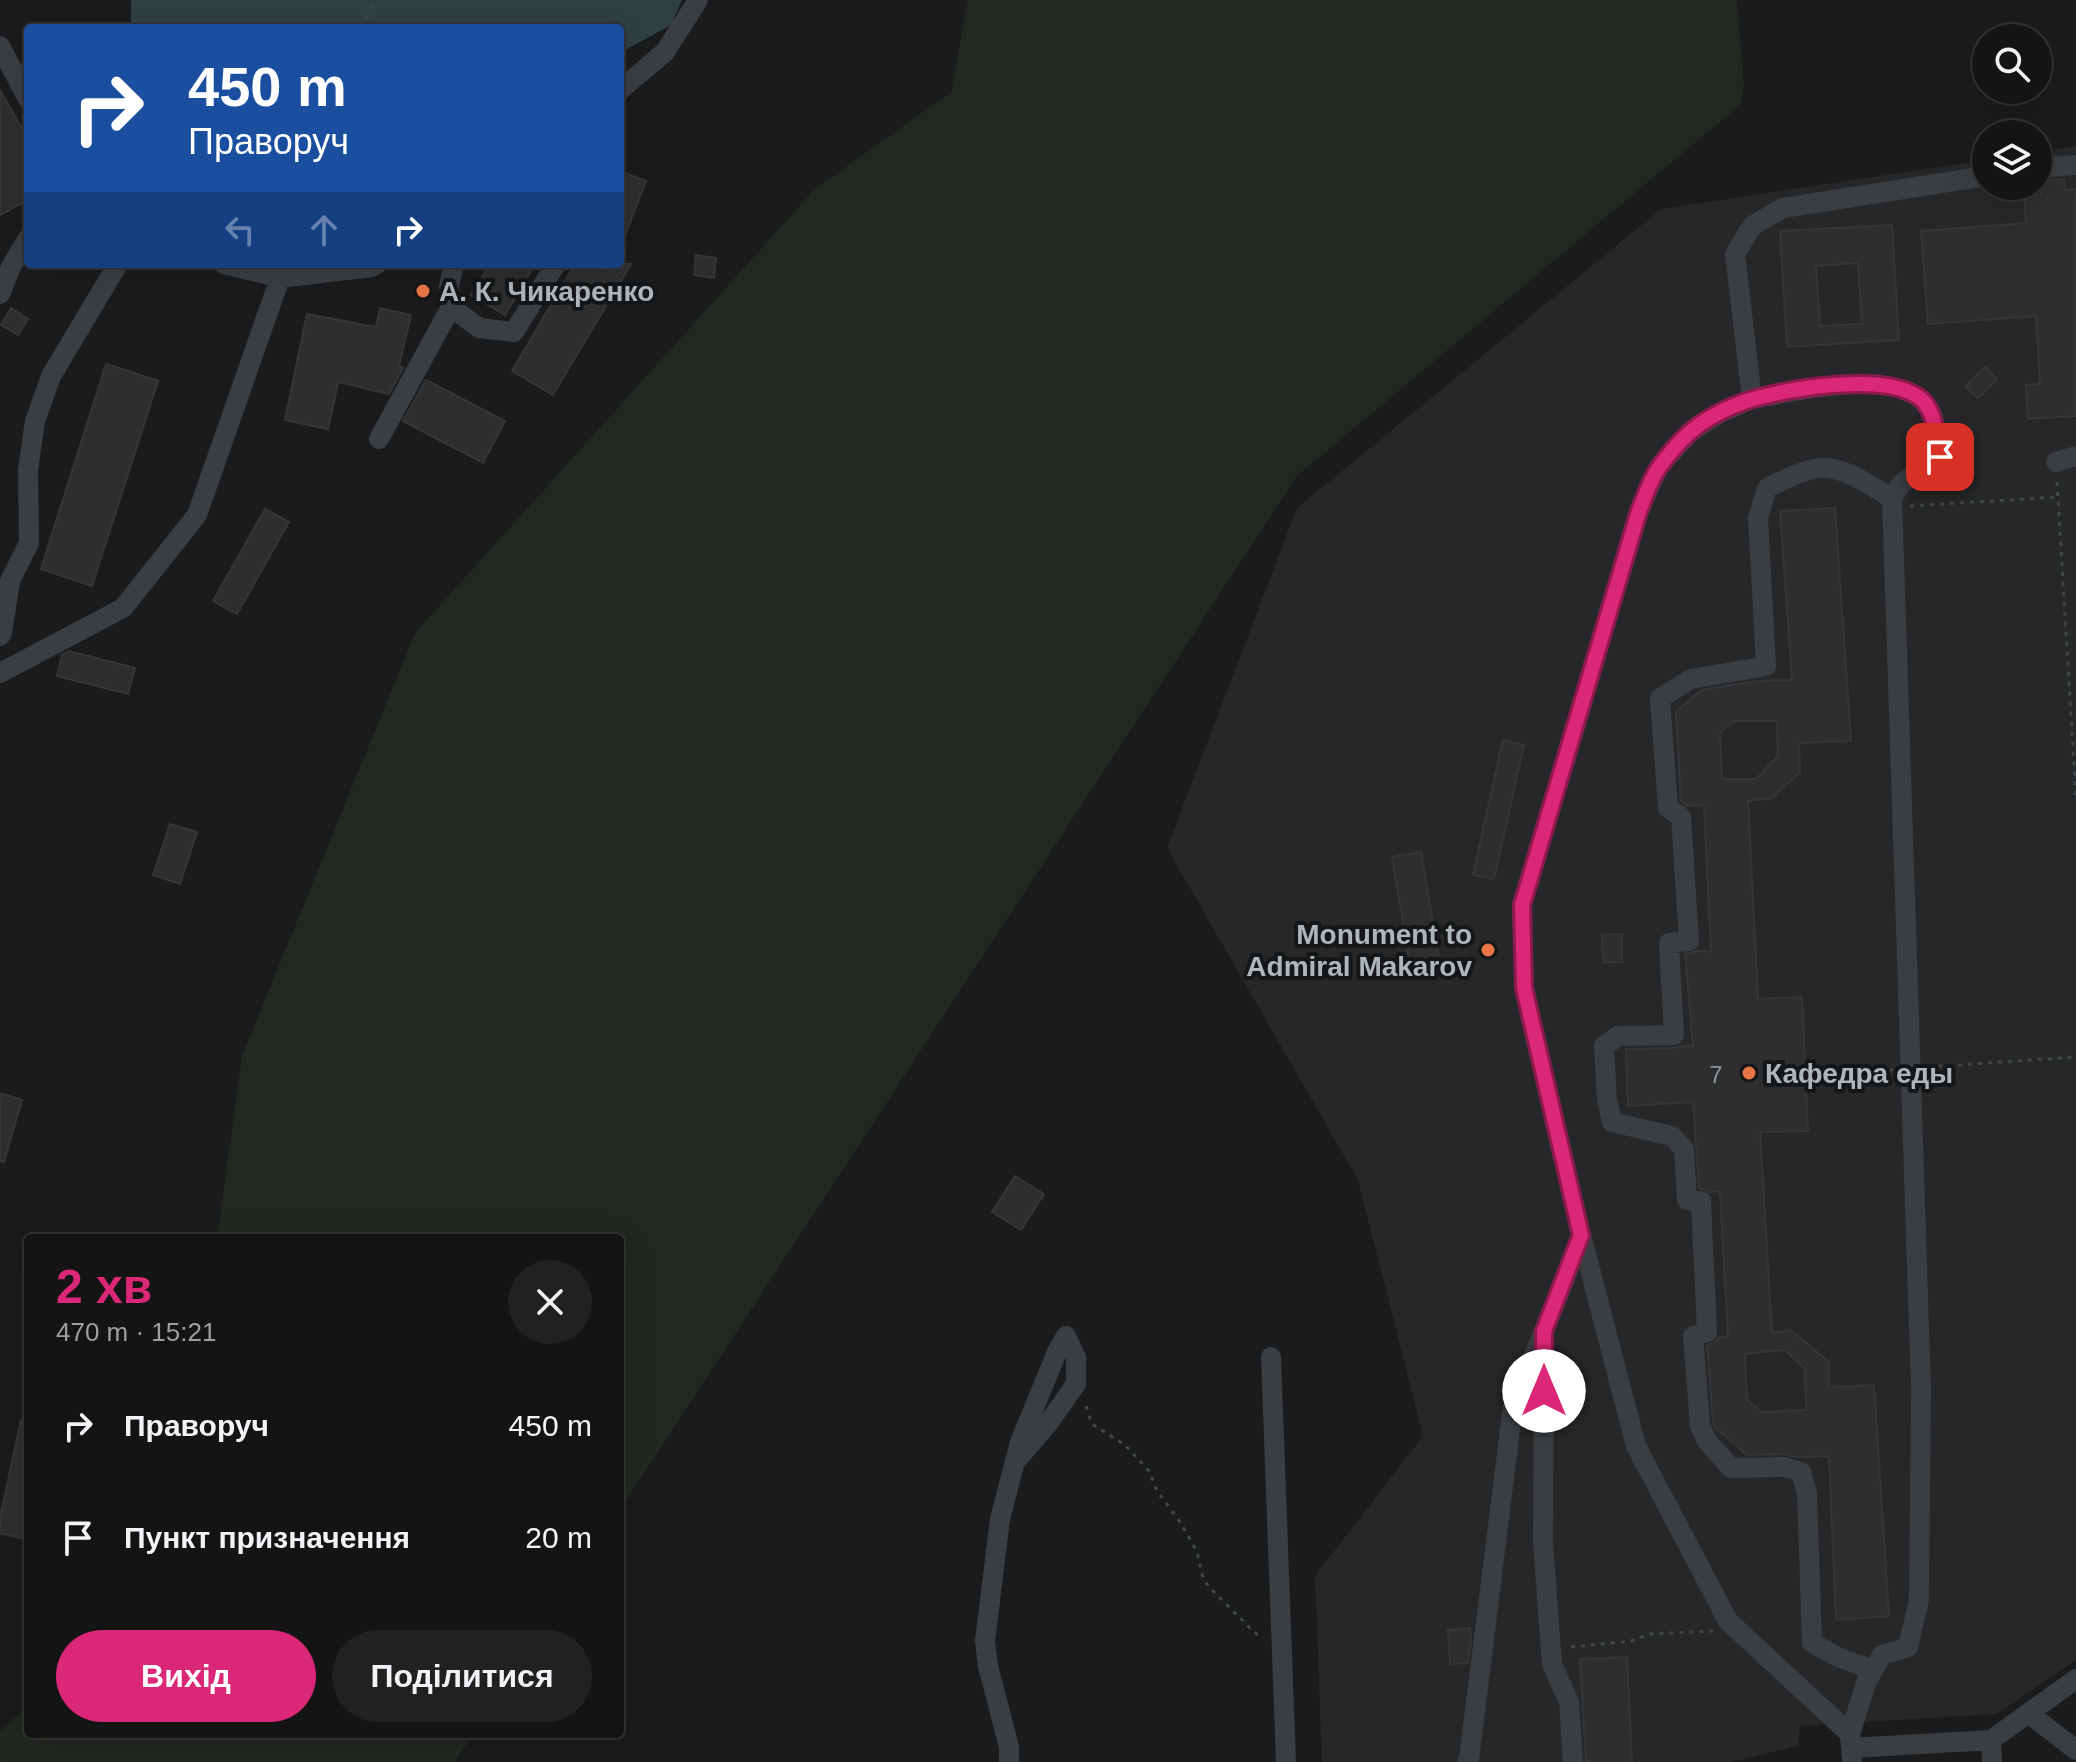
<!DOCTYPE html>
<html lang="uk">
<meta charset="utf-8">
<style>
body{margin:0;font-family:Arial,sans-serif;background:#212122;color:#f1f3f6;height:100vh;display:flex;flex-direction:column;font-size:30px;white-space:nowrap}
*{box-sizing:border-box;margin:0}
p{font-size:26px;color:#9d9ea0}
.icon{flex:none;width:44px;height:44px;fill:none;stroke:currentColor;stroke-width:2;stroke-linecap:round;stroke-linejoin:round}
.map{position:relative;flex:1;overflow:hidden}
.sheet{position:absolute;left:24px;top:1234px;width:600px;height:504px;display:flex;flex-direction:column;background:#141415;border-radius:8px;box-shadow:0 8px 32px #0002,0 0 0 2px #333334}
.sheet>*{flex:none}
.hud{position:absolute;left:24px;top:24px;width:600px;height:244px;border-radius:8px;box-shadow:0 8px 32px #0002,0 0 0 2px #333334;background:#1a4fa0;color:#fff;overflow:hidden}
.buttons{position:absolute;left:1972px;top:24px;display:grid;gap:16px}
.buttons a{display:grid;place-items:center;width:80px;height:80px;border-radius:50%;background:#141415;box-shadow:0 8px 32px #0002,0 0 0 2px #333334;font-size:40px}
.pin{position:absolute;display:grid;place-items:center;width:68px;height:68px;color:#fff;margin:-34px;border-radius:16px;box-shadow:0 4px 12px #0006}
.me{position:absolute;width:88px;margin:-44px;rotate:0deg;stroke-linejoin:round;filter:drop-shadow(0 0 6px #0008)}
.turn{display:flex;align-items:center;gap:28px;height:168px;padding:0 32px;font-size:36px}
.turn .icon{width:104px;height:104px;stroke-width:2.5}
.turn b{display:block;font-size:56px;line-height:68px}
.lanes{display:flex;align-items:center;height:76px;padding:0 32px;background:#0003;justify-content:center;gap:40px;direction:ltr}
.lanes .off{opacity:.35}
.round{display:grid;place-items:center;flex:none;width:84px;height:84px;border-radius:42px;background:#212122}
.summary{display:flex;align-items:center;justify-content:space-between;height:136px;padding:0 32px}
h1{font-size:48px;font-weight:600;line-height:60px;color:#db2777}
.action{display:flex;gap:16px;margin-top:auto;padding:16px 32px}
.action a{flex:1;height:92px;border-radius:48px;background:#db2777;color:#fff;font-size:32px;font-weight:600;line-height:92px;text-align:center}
.action a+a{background:#212122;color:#f1f3f6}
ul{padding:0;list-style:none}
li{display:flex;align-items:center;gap:24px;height:112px;padding:0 32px}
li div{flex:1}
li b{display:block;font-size:30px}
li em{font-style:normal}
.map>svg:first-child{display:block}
</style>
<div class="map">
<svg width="2076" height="1762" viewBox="0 0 2076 1762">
<rect width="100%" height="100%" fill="#1a1b1c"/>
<path fill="#262729" d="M2076,146V1660L1997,1714L1800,1726L1798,1746L1732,1762H1322L1315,1576L1423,1436L1358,1180L1167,848L1297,508L1661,209L1986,160V186H2038V152Z"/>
<path fill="#222720" d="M968,0H1737L1744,86L1740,105L1297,476L620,1510V1238H217L242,1056L415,633L815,189L951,92Z
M28,1705V1734H473L455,1762H0V1732Z"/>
<path fill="#303f40" d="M131,0H682L671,25L620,53V28H131Z"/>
<path fill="#2d2e30" stroke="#343638" stroke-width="2" fill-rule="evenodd" d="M0,90L28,139V200L0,215Z
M620,171L646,181L621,246H620Z
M2064,179L2065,190L2076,189V416L2028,419L2026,385L2040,384L2036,316L1928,324L1921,231L2026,223L2024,196L2041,195L2040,181Z
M1892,225L1899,340L1787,347L1780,231ZM1858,263L1862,324L1820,326L1816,266Z
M696,255L716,258L714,278L694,275Z
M490,264H535L505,315L471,295Z
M575,264H631L553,395L512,371Z
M11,308L28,319L18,335L1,325Z
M380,308L411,315L399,366L403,368L389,394L338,382L328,429L285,420L307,314L376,327Z
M106,364L158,381L92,586L41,569Z
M1985,367L1997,379L1978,398L1965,387Z
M426,380L505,421L483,463L403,421Z
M1835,508L1851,741L1799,743L1800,772L1772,798L1748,801L1758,999L1802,997L1808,1131L1760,1132L1772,1333L1791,1330L1829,1362V1387L1874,1385L1889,1616L1836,1620L1829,1456L1795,1457L1784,1454L1747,1455L1715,1427L1713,1423L1707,1346L1715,1342L1719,1338L1728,1336L1720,1191L1710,1192L1699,1188L1693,1102L1628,1106L1626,1049L1674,1048L1693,1045L1685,954L1697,951L1711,952L1704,805L1687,806L1681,801L1676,712L1701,690L1757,681L1792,680L1780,511ZM1733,721H1777L1778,756L1756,779H1722L1720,733ZM1785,1350L1805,1369L1806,1410L1762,1412L1747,1400L1745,1354Z
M265,509L289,522L237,614L213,601Z
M69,651L135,668L128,694L57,676L62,655Z
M1503,740L1524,745L1494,879L1473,875Z
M170,824L197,832L180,884L153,875Z
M1421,852L1440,965L1411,970L1392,857Z
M1622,934V962L1603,963L1602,935Z
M0,1093L22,1100L4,1162L0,1161Z
M1015,1176L1044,1194L1021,1230L992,1212Z
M21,1420H28V1540L0,1533V1518Z
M1470,1628L1471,1640L1468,1663L1450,1664L1448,1630Z
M1627,1657L1632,1762H1586L1580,1659Z"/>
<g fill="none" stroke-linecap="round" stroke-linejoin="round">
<path stroke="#414648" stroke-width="3" stroke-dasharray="4 6" stroke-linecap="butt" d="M364,28L373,0
M2057,482L2076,799
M1910,506L2058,497
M1928,1067L2076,1057
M1840,1073L1893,1070
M1086,1406L1092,1424L1125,1445L1149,1471L1157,1491L1178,1519L1193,1544L1198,1556L1203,1578L1209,1587L1250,1628L1262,1639
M1571,1647L1631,1641L1650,1634L1713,1631"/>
<path stroke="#3b3e41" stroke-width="20" d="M0,46L28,99
M620,90L665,52L698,0
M2038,168L2076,165
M224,264L280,278L372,267L377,264
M454,264L449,286L451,307L479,328L514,332L556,264
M0,294L12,265L28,238
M1752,399C1794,391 1903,365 1929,409C1937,422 1937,443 1940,457L1902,483L1892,498L1921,1389L1919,1600L1908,1647L1882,1655L1867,1680L1850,1734
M379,439L451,307
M2056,462L2076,456
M0,636L2,633L10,581L29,543L28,470L35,421L51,376L118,264
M0,673L123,608L197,515L280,278
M1544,1343L1543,1542L1552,1664L1569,1702L1573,1762
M1271,1357L1286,1762
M1873,1670L1838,1657L1812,1643L1807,1493L1801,1472L1784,1467L1731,1468L1707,1441L1700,1426L1693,1336L1707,1332L1701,1201L1687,1200L1684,1149L1672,1136L1612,1122L1607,1099L1604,1046L1618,1036L1674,1035L1669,943L1689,941L1681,817L1668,808L1660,698L1691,679L1766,666L1758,518L1767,488C1783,480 1810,466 1828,468C1849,470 1874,488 1892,498
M2028,1713L2076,1750
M1991,1740L1992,1762
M1851,1748L1850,1734L1728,1621L1636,1446L1581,1235L1524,988L1522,905L1639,511L1658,468L1690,432L1720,413L1752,399L1735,254L1752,226L1783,208L1986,176
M1852,1760L1851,1748L1991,1740L2076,1679
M1009,1762V1747L988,1666L985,1641L1000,1519L1020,1442L1057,1352L1066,1336L1076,1357V1384L1047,1425L1015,1462
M1467,1762L1469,1759L1513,1406L1561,1289L1581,1235"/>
</g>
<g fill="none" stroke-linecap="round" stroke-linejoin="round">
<defs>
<path id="route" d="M1544,1391V1331L1581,1235L1524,988L1522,905L1639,511C1645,497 1650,479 1660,466C1668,455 1678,443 1688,434C1705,418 1732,405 1753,399C1793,388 1882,373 1917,396C1936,407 1936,438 1940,457"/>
</defs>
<use href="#route" stroke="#8e194d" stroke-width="20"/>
<use href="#route" stroke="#db2777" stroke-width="14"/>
</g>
<g fill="#e97545" stroke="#151617" stroke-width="3">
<circle cx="423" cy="291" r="8"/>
<circle cx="1488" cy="950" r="8"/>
<circle cx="1749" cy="1073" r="8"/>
</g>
<g text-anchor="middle" stroke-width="8" stroke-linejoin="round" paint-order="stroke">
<g font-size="24" fill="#8c9498">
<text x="1716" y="1083">7</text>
</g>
<g font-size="28" font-weight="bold" fill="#adb7bb" stroke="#151617" text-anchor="start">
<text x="439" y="301">А. К. Чикаренко</text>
<text x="1472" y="944" text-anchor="end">Monument to<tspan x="1472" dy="32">Admiral Makarov</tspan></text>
<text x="1765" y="1083">Кафедра еды</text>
</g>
</g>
</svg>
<div class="buttons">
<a><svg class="icon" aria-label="search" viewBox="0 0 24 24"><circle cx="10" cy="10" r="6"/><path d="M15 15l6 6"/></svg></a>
<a><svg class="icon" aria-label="layers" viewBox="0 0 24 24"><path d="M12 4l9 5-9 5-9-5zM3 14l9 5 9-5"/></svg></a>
</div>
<div class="pin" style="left:1940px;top:457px;background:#d93025"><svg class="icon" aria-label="arrive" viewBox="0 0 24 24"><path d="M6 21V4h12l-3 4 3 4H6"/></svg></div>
<svg class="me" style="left:1544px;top:1391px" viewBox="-20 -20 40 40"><circle r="19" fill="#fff"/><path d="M0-13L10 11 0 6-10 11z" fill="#db2777"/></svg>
<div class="hud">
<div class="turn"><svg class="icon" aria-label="right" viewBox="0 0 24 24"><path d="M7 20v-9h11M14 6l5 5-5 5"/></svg><div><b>450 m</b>Праворуч</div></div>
<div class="lanes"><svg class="icon off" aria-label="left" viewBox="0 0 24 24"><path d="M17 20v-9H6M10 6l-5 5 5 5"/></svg><svg class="icon off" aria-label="ahead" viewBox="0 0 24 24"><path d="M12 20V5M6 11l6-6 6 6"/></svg><svg class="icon" aria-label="right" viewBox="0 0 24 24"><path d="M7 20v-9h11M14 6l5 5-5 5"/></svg></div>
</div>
<section class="sheet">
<div class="summary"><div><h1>2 хв</h1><p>470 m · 15:21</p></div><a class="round"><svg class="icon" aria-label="close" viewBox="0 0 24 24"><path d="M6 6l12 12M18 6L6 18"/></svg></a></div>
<ul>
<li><svg class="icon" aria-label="right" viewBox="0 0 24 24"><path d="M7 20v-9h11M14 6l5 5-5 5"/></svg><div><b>Праворуч</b></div><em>450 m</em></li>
<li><svg class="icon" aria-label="arrive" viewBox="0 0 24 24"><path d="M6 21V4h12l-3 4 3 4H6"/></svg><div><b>Пункт призначення</b></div><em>20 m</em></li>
</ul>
<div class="action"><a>Вихід</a><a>Поділитися</a></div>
</section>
</div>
